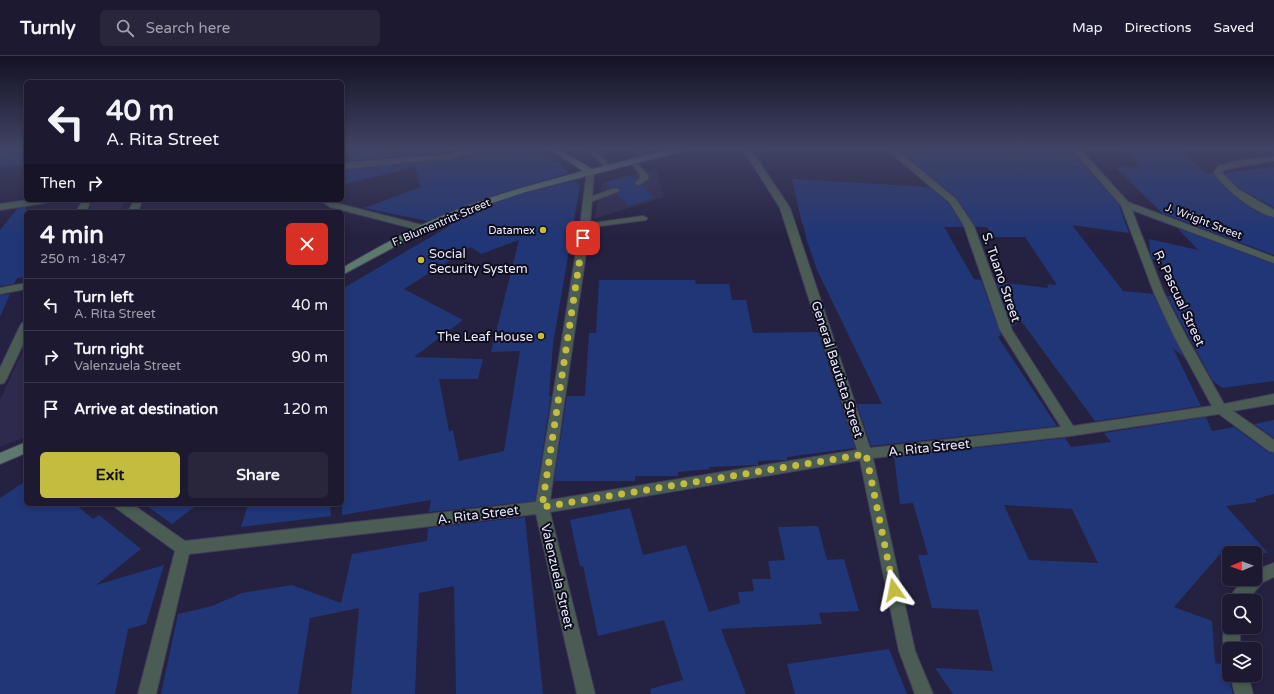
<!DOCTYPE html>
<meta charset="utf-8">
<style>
body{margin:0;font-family:"Varela Round",sans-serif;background:#29263c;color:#f1f3f6;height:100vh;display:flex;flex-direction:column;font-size:15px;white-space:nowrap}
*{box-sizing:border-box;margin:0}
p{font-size:13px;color:#a0a0ab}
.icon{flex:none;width:22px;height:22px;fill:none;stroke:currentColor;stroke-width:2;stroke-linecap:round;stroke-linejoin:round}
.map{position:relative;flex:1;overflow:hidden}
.side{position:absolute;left:24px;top:154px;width:320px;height:296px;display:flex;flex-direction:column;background:#1c1930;border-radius:6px;box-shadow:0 2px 6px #0003,0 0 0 1px #3a384c}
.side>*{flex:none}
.hud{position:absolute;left:24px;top:24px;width:320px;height:122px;border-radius:6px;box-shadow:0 2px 6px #0003,0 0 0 1px #3a384c;background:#1c1930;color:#f1f3f6;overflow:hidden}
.needle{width:26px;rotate:269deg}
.fabs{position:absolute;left:1222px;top:490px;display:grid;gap:8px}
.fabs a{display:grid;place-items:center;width:40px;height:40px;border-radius:6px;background:#1c1930;box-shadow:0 2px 6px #0003,0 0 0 1px #3a384c;font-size:20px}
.pin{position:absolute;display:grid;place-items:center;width:34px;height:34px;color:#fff;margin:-17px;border-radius:8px;box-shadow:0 2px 6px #0006}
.me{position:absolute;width:44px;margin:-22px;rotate:348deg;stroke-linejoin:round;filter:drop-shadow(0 0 3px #0008)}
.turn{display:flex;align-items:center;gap:14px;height:84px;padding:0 16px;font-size:18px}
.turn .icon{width:52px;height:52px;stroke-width:2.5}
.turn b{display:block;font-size:28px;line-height:34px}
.then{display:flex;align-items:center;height:38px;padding:0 16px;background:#0003;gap:8px;font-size:15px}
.round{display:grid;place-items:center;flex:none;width:42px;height:42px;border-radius:6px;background:#29263c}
.overview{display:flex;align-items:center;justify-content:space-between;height:68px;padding:0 16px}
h1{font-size:24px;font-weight:700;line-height:30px}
.action{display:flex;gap:8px;margin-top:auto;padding:8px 16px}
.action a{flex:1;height:46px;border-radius:6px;background:#c3bd3f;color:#111;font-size:16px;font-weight:700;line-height:46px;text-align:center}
.action a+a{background:#29263c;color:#f1f3f6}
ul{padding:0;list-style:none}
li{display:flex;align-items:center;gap:12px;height:52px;padding:0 16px;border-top:1px solid #3a384c}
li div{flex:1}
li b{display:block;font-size:15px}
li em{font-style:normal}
header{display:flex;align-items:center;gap:24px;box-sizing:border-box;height:56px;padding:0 20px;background:#1c1930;border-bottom:1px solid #3a384c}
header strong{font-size:19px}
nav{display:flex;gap:22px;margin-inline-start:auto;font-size:14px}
.search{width:280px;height:36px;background:#29263c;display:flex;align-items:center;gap:10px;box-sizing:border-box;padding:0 14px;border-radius:6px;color:#a0a0ab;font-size:15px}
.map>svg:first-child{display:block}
</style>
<header>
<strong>Turnly</strong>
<div class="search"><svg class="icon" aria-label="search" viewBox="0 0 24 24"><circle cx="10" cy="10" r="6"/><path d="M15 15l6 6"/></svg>Search here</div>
<nav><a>Map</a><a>Directions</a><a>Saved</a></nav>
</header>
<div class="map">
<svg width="1274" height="638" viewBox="0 0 1274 638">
<rect width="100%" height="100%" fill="#252140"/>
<path fill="#2e2a4e" d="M565,92H632L586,105Z
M656,113L664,141L594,163L602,127Z
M93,144H125L120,156H88Z
M26,288V376L23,382L0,391V344Z"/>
<path fill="#213676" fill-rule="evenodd" d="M26,92V108L0,111V99L23,95Z
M355,92H454L455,95L349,105Z
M502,92H533L549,102L554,101L568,117L488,141L428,165L364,152L421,131L415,111L342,129V120L345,114L458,102L459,105L491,93L494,95Z
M896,92H954L956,93L969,92H1066L1085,111L1118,147L1129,177L1072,169L1123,235L1153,238L1184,301L1173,292L1201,350L1095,365L1021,265L1012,271L996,226L1048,232L1047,228L1057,229L1025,181H993L987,171H976L957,142Z
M1122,92H1178L1207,118L1213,117L1224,131L1240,145L1257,156L1274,162V199L1162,157L1115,111H1141Z
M1274,111V152L1239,132L1224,117Z
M631,119L636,124L634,128L638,130L641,129L655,142L629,150L616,138L620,136L619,132H611L605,127Z
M792,123L929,131L949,148L963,171H944L974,223L981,224L1001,279L998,281L1057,370L871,390L857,348H882L817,214L807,185L803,168H802Z
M575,125L580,130L553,288L549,340H551L535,445L429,456L431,444L342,459V233L451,169L445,168L481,152L525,137ZM519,184L491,296L520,295L504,395L459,405L453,374L449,375L439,323H478L483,303L414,301L463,264L404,233L471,191L481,198Z
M26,151V221L17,222L14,228L0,230V174L17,153Z
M1177,172L1274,208V325L1222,332L1212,324L1167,240L1178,241L1161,205L1152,203L1150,197L1149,183L1198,194Z
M599,224H695L696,228H729L732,244H746L753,277L818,276L855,392L787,401V404H785L758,405V409H756L709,411L710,413L678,416V420H635V425H554L567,340H585L589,277H596Z
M10,238L0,261V239Z
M1206,361L1212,375L1234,371L1268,396L1274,397V438L1255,443L1257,446L1226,450L1268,497H1221L1174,551L1212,565L1215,607L1225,609L1233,638H953L935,612L993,615L978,554L932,552L918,499H928L913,447L900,448L894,401L1065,382L1071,391L1111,386L1104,377ZM1004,449L1072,453L1098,507L1029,504Z
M1274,364V382L1254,368Z
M26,425V448H75L93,463L99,459L141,493L96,529L164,509L146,568L128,573L115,638H0V442Z
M144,448H198L172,468Z
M248,448H330L331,460L241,471Z
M630,452L643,499L686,489L709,556L740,547L738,536L754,535L752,523H771L768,505L785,504L778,471L818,470L827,504L844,503L859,555L819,557L822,568L721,573L746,638H651L650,633L683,624L664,564L598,580L583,510L580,511L570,464Z
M525,461L543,638H456L454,530L419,537L415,638H351L359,552L310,562L298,638H161L178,558L212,550L242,537L292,529L341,547L352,498L427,485L428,472Z
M889,593L907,638H795L787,608Z"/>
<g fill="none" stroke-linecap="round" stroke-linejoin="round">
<defs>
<path id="lane" d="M561,92H572L557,97L554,95Z
M586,92H593L611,111V113H607Z
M631,92H638L650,102L645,103Z
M633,104L635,105L648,119V123L639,129L635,127L640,122V119L630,106Z
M612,133H618L619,135L590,146H584L583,144Z
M643,160L647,162L646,164L585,172L581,170L585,168Z"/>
<path id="street" d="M8,92H24L23,94L0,98V94Z
M473,92H486L485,94L451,102L342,113V107L451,98Z
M742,92H750L790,152L870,392L1061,371L1000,274L964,170L950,147L885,92H894L956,143L974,170L1012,274L1073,370L1212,350L1174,280L1154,237L1121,149L1071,92H1079L1128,146L1274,201V207L1132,154L1164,237L1186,280L1224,348L1274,338V348L1233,355L1274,384V396L1269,395L1219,358L1070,380L873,402L915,595L933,638H915L899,595L860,404L550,456L595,638H577L536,458L189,498L156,638H138L175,495L116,452L114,448H132L185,485L536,446L580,170L587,114L590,113L594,116L590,170L550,444L857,394L780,152Z
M1274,101V105L1242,110L1224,114L1222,117L1238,133L1274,154V161C1253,156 1226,134 1214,117L1218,110L1242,104Z
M28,144H49L45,147L0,154V148Z
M83,144H91L86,156H76Z
M134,144H142L138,156H128Z
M320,144H331L336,147L426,170L428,172L423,175L330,151Z
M26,227V233L0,238V232Z
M26,266V282L6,324L4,327L0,328V312L20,270L22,267Z
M1274,507V521L1263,526L1246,545H1229L1234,535L1244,523H1255V514Z
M1229,564V571H1240V593H1229V600L1226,599C1222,589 1222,575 1226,565Z
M1230,619H1248L1253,638H1235Z"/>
<path id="secondary" d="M548,92H557L592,113L675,92H688L687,94L525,136L480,151L426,174L342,219V212C385,187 429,163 475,147C511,134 547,125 583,115Z
M26,386V397L0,408V397Z"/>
</defs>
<use href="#lane" stroke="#403d5a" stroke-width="2"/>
<use href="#street" stroke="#403d5a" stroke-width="2"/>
<use href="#secondary" stroke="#403d5a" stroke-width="2"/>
<use href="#lane" fill="#4a5c54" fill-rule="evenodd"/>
<use href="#street" fill="#4a5c54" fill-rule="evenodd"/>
<use href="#secondary" fill="#5d796d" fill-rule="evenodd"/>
</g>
<linearGradient id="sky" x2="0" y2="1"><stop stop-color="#141223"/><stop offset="0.51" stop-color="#404364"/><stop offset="1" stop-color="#404364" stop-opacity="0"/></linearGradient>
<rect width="1274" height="181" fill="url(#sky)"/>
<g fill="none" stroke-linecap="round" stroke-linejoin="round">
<path stroke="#c3bd3f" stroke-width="7" stroke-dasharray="0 12.6" d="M583,182L542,451L866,398L894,534"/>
</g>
<g fill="#c3bd3f" stroke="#0e0d1b" stroke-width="1.5">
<circle cx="543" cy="174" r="4"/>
<circle cx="421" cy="204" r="4"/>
<circle cx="541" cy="280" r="4"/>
</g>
<g text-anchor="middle" stroke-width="4" stroke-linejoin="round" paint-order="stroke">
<g font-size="11" fill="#e9e9fd" stroke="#0e0d1b">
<text transform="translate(1204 165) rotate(21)" y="4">J. Wright Street</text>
<text transform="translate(441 166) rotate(-23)" y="4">F. Blumentritt Street</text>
</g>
<g font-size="11" fill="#e9e9fd" stroke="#0e0d1b" text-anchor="end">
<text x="535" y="178">Datamex</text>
</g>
<g font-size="13" fill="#e9e9fd" stroke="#0e0d1b" text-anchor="start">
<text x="429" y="202">Social<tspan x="429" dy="15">Security System</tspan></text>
<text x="533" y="285" text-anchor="end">The Leaf House</text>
</g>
<g font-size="13" fill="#e9e9fd" stroke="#0e0d1b">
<text transform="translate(1002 221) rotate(71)" y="5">S. Tuano Street</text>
<text transform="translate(1180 242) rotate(65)" y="5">R. Pascual Street</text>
<text transform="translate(838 313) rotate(72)" y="5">General Bautista Street</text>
<text transform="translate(929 391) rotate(-6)" y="5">A. Rita Street</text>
<text transform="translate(478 458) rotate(-7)" y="5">A. Rita Street</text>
<text transform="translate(558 520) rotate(77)" y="5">Valenzuela Street</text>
</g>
</g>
</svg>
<div class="fabs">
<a><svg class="needle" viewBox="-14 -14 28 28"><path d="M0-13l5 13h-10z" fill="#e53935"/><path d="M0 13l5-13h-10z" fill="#a0a0ab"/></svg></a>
<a><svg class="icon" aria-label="search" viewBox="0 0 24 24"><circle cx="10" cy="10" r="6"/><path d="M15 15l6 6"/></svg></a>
<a><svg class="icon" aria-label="layers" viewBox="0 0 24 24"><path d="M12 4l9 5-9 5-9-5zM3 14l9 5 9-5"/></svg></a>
</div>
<div class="pin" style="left:583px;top:182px;background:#d93025"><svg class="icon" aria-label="arrive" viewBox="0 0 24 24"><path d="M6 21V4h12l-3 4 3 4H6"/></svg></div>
<svg class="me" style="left:894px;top:534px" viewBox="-20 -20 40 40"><path d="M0-17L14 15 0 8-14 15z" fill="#c3bd3f" stroke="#fff" stroke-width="4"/></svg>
<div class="hud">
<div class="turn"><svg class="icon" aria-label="left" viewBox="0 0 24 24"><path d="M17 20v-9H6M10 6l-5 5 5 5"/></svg><div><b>40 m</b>A. Rita Street</div></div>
<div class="then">Then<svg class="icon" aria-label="right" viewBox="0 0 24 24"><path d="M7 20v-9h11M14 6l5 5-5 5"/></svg></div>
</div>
<section class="side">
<div class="overview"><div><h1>4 min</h1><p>250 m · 18:47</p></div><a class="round" style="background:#d93025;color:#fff"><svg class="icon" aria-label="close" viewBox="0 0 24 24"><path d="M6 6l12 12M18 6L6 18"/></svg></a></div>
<ul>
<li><svg class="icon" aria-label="left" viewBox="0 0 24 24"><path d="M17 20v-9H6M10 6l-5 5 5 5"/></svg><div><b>Turn left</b><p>A. Rita Street</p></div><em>40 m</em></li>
<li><svg class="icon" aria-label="right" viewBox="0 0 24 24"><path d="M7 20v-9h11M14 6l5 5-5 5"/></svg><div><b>Turn right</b><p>Valenzuela Street</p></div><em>90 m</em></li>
<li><svg class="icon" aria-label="arrive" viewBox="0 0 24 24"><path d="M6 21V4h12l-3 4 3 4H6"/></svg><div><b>Arrive at destination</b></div><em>120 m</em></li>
</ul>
<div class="action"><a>Exit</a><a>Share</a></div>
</section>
</div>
